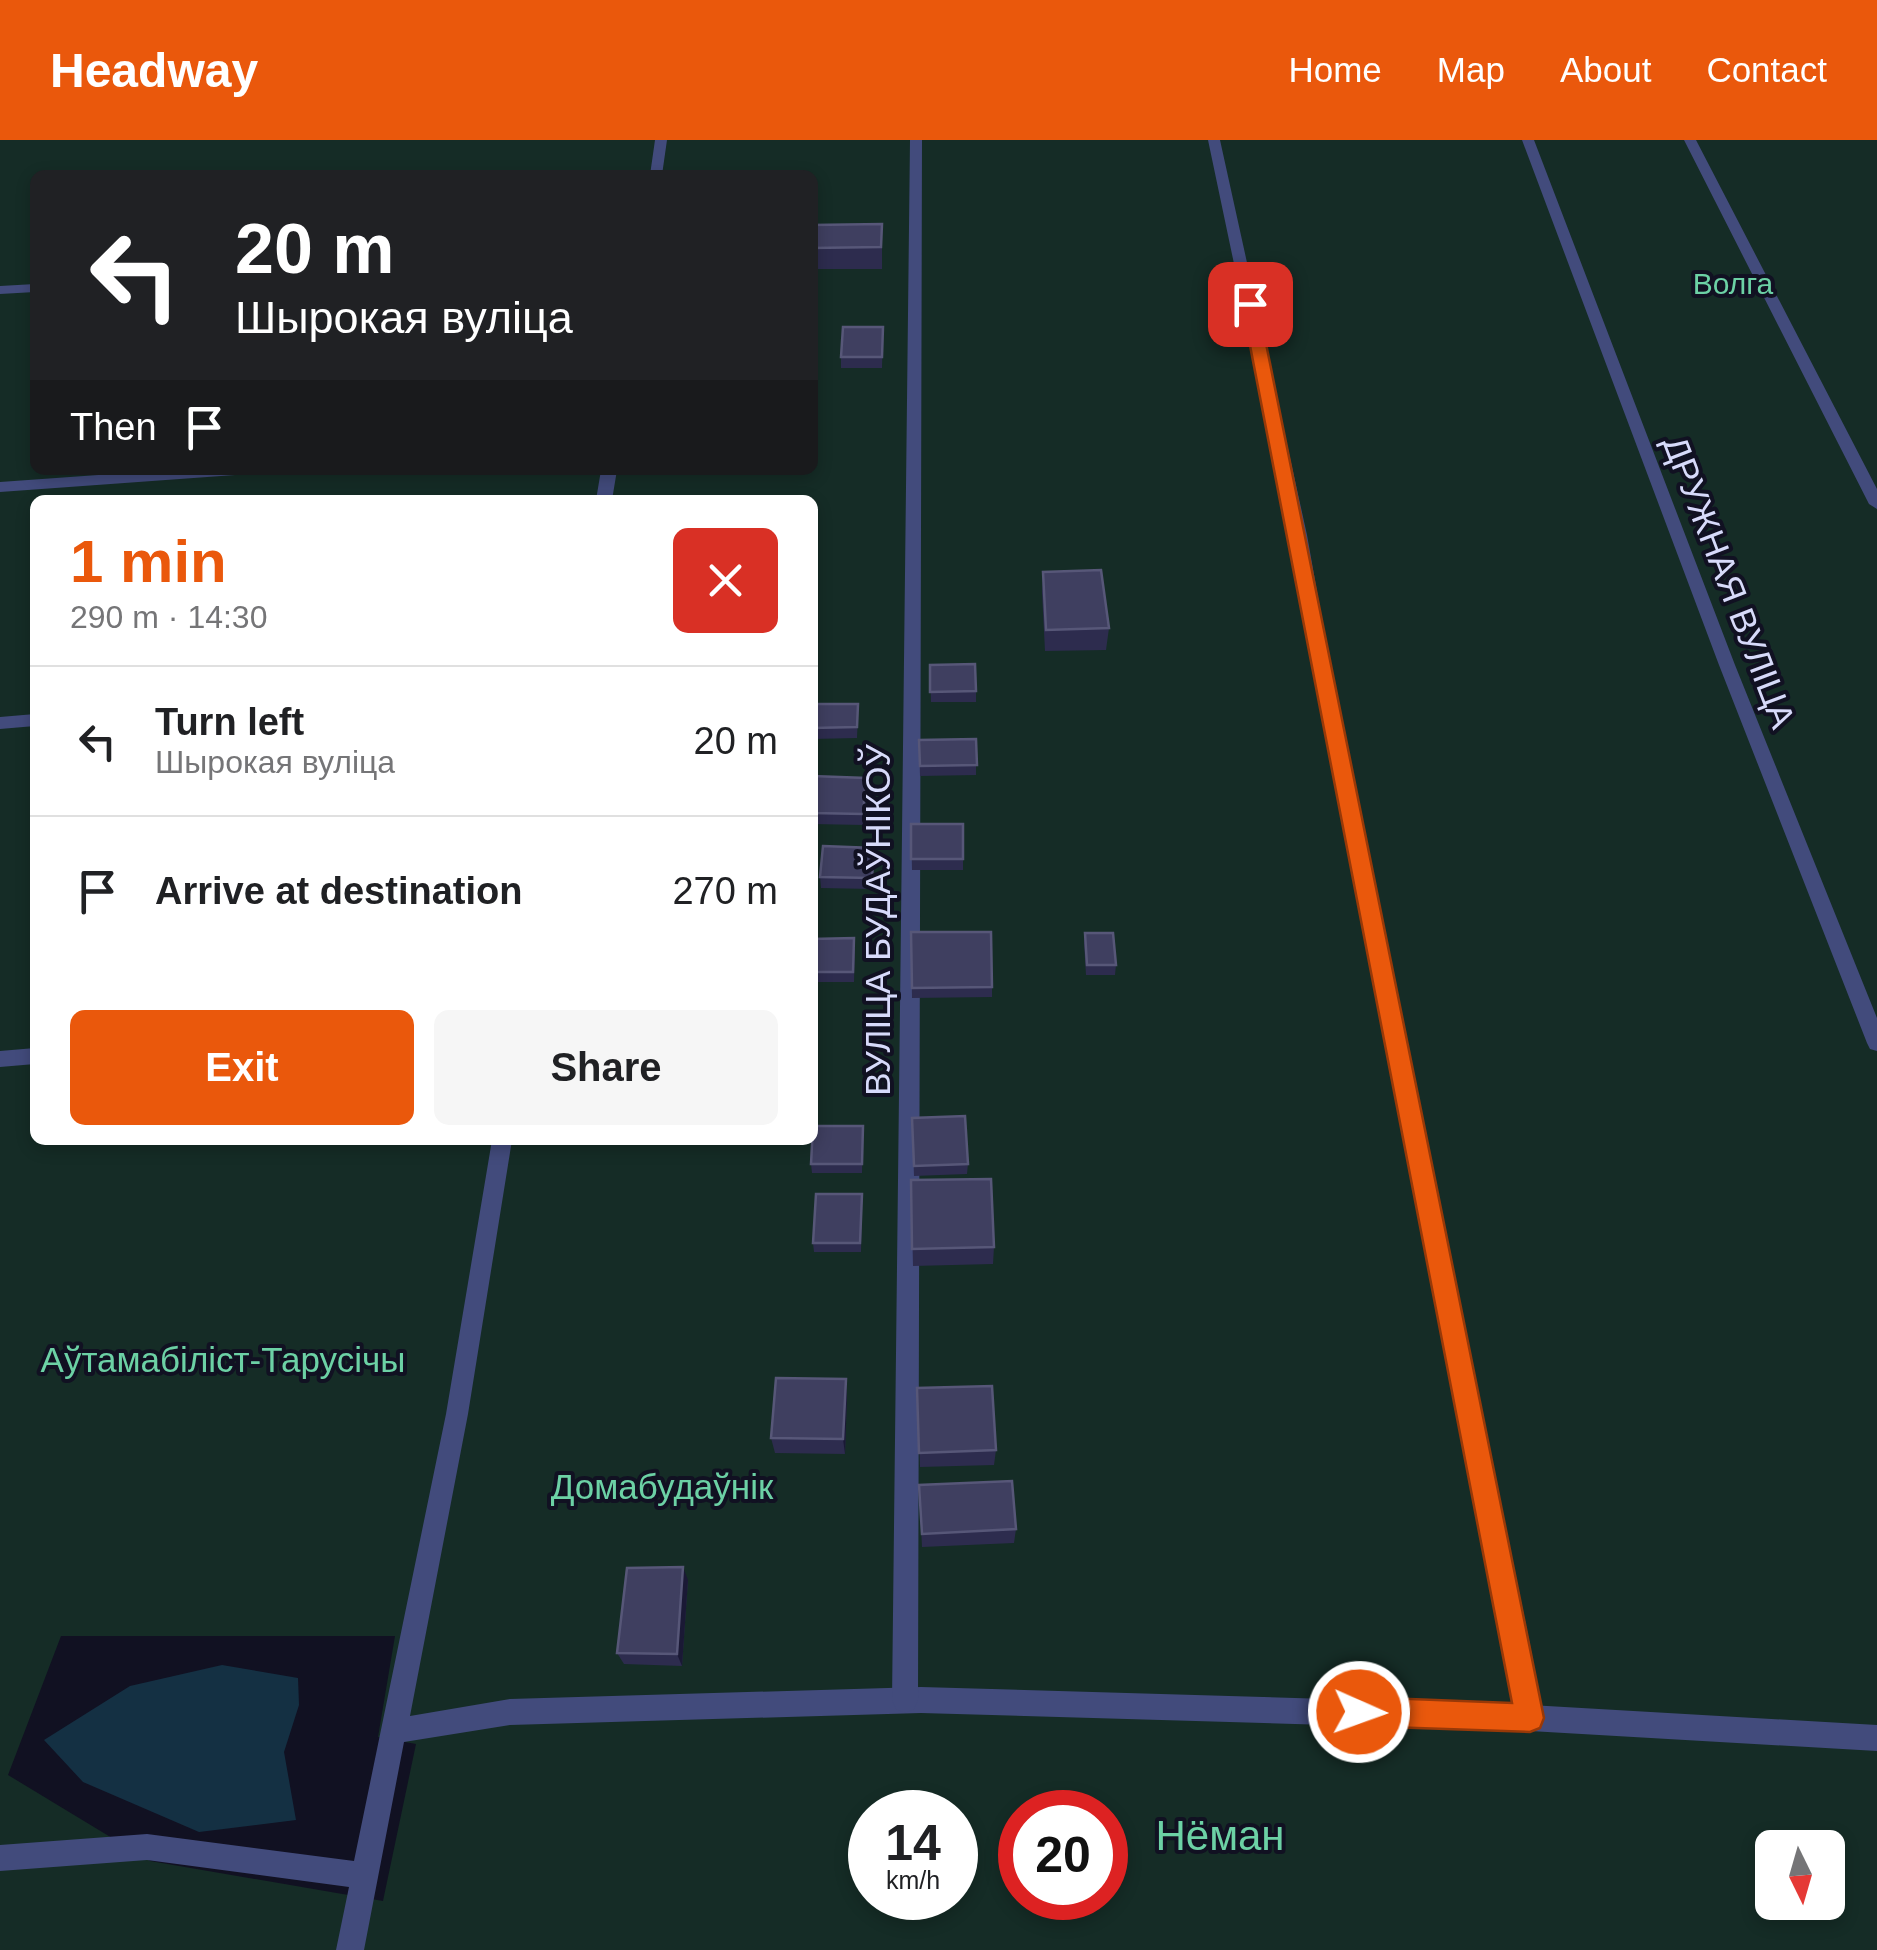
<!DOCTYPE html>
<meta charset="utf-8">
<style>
body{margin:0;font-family:Arial,sans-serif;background:#f6f6f6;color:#202124;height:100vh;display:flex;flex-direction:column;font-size:38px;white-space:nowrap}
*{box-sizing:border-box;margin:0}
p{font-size:32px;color:#757577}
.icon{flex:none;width:55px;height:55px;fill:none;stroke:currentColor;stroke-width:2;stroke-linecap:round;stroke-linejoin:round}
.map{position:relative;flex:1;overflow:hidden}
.panel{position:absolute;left:30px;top:355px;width:788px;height:650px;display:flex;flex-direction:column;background:#fff;border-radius:15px;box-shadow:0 5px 15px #0003}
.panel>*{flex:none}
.guide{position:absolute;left:30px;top:30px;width:788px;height:305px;border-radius:15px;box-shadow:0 5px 15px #0003;background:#202124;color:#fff;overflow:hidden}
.needle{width:65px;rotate:175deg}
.controls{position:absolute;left:1755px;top:1690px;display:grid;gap:20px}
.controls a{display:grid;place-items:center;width:90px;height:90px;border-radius:15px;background:#fff;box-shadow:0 5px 15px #0003;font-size:50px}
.speed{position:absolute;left:848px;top:1650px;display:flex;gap:20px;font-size:50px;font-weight:700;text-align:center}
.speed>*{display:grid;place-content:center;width:130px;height:130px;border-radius:50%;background:#fff;box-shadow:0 5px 15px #0003;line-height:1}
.speed small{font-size:25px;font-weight:400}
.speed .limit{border:15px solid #d22;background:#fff;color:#111}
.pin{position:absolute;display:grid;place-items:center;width:85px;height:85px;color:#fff;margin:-42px;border-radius:20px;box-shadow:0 5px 15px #0006}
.me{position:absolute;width:110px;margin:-55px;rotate:92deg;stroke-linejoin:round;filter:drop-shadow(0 0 8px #0008)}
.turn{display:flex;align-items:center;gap:35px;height:210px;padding:0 40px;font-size:45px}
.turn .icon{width:130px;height:130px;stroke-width:2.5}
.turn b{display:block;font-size:70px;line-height:85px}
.then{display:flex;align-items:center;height:95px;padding:0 40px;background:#0003;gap:20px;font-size:38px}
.round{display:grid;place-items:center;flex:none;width:105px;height:105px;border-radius:15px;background:#f6f6f6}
.headline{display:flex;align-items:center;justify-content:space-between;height:170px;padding:0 40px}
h1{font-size:60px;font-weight:700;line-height:75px;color:#ea580c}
.cta{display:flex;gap:20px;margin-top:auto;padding:20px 40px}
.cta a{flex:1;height:115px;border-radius:15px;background:#ea580c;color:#fff;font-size:40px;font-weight:700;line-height:115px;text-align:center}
.cta a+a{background:#f6f6f6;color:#202124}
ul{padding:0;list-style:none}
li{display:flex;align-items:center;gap:30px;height:150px;padding:0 40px;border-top:2px solid #e0e0e0}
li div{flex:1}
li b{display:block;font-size:38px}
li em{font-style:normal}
header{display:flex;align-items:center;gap:60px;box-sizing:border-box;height:140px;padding:0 50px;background:#ea580c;color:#fff}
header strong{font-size:48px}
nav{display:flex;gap:55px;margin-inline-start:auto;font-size:35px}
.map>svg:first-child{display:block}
</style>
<header>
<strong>Headway</strong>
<nav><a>Home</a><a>Map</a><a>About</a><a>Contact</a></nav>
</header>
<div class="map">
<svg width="1877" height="1810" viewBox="0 0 1877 1810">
<rect width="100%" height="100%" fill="#112"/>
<path fill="#152c26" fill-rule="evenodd" d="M0,0H1877V1810H0ZM35,35H812V330H35ZM35,360H812V1000H35ZM61,1496H395L378,1597L416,1604L383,1761L150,1721L8,1635ZM870,1672H955V1758H870ZM1020,1672H1105V1758H1020ZM1772,1708H1828V1762H1772Z"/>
<path fill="#143043" d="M222,1525L298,1538L299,1565L284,1612L296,1680L199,1692L83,1642L44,1600L130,1546Z"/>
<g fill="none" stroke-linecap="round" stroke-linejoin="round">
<path fill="#424b7c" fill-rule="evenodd" d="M655,0H667L662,35H650Z
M1684,0H1696L1877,349V369L1869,364Z
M35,144V152L0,154V146Z
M168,330H243L235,335L0,352V342Z
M601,330H617L612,360H596Z
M35,574V586L0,589V577Z
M35,908V924L0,927V911Z
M492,1000H512L468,1274L410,1576L510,1559L921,1547L1530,1565L1877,1585V1611L1530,1591L921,1573L510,1585L404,1602L364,1810H336L349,1747L147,1720L0,1731V1705L147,1694L354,1721L446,1274Z"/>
<path fill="#424b7c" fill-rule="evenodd" d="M910,0H922L918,1560L914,1569L905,1573L896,1569L892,1560Z
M1208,0H1220L1307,395L1338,570L1530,1505L1543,1578L1539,1587L1530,1591L1521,1587L1517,1578L1506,1505L1320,570L1291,395Z
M1522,0H1534L1735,525L1877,878V911L1870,909L1867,903L1719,525Z"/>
</g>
<path fill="#2d2c4e" d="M882,84V129H812V85Z
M883,187L882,228H841V217Z
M1043,432L1109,488L1106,510L1045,511L1042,453Z
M930,525L976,551V562H931Z
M812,564L858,575L857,598L812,599Z
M976,599V635L920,636L919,600Z
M812,636L867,648L864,685L812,684Z
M911,684H963V730H912Z
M874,718L872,749L821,748L820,737Z
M911,792L992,847V857L912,858Z
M1085,793L1116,825L1115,835H1086L1084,803Z
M812,799L855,808L854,842H812Z
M912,978L968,1024L967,1034L914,1036Z
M863,986L862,1033H812L811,1024Z
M911,1040L994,1107L993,1124L913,1126Z
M862,1063L861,1112H814L813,1103Z
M917,1248L996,1310L994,1325L920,1327Z
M847,1255L845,1314L775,1313L771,1298Z
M919,1345L1016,1389L1014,1403L922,1407Z
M688,1440L682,1526L624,1524L617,1513Z"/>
<path fill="#1a1935" d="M846,1239L847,1255L845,1314L843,1299Z
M683,1427L688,1440L682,1526L677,1514Z"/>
<path fill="#3f3f60" stroke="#575778" stroke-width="2.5" d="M882,84L881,107L812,108V85Z
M843,187H883L882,217H841Z
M1101,430L1109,488L1046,490L1043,432Z
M975,524L976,551L930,552V525Z
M812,564H858L857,587L812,588Z
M976,599L977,625L920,626L919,600Z
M812,636L866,638L863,674L812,673Z
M911,684H963V719H911Z
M823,706L874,708L872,738L820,737Z
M911,792H991L992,847L912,848Z
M1085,793H1113L1116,825H1087Z
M854,798L853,832H812V799Z
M965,976L968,1024L914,1026L912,978Z
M813,986H863L862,1024H811Z
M991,1039L994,1107L912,1109L911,1040Z
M816,1054H862L860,1103H813Z
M776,1238L846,1239L843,1299L771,1298Z
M992,1246L996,1310L919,1313L917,1248Z
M1012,1341L1016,1389L922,1394L919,1345Z
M683,1427L677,1514L617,1513L627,1428Z"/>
<path fill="#ea580c" stroke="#983908" stroke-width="2.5" d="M1250,159L1258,164L1544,1578L1540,1588L1530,1592L1359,1586L1349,1582L1345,1572L1349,1562L1359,1557L1512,1563L1242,164Z"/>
<g text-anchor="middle" stroke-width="8" stroke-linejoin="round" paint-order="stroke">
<g font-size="30" fill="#6cd1a5" stroke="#112">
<text x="1733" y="154">Волга</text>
</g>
<g font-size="35" fill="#d7dafa" stroke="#112">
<text transform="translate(1729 442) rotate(69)" y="12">ДРУЖНАЯ ВУЛІЦА</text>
<text transform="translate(878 780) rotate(-90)" y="12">ВУЛІЦА БУДАЎНІКОЎ</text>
</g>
<g font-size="35" fill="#6cd1a5" stroke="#112">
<text x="223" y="1232">Аўтамабіліст-Тарусічы</text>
<text x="662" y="1359">Домабудаўнік</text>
</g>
<g font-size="42" fill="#6cd1a5" stroke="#112">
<text x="1220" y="1710">Нёман</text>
</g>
</g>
</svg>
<div class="controls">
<a><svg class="needle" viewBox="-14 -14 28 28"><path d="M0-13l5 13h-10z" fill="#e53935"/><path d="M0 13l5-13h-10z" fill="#757577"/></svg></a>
</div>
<div class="speed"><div>14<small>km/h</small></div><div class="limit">20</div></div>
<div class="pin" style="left:1250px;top:164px;background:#d93025"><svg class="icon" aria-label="arrive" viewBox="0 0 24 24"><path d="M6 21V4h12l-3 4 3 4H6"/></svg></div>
<svg class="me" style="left:1359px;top:1572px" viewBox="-20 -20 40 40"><circle r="17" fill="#ea580c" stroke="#fff" stroke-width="3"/><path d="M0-11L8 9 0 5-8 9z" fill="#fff"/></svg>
<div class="guide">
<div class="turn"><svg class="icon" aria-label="left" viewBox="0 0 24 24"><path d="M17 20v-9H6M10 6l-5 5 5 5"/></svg><div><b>20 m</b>Шырокая вуліца</div></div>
<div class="then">Then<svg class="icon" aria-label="arrive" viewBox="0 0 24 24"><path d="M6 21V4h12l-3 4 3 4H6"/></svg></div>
</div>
<section class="panel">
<div class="headline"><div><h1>1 min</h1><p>290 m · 14:30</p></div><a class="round" style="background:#d93025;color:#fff"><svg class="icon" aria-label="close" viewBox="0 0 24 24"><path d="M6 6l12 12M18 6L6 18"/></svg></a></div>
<ul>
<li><svg class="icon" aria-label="left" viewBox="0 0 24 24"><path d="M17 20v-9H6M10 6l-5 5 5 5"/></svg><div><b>Turn left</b><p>Шырокая вуліца</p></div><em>20 m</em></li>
<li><svg class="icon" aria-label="arrive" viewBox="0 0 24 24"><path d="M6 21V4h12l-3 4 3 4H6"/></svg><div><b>Arrive at destination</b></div><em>270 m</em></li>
</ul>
<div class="cta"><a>Exit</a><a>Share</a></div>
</section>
</div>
